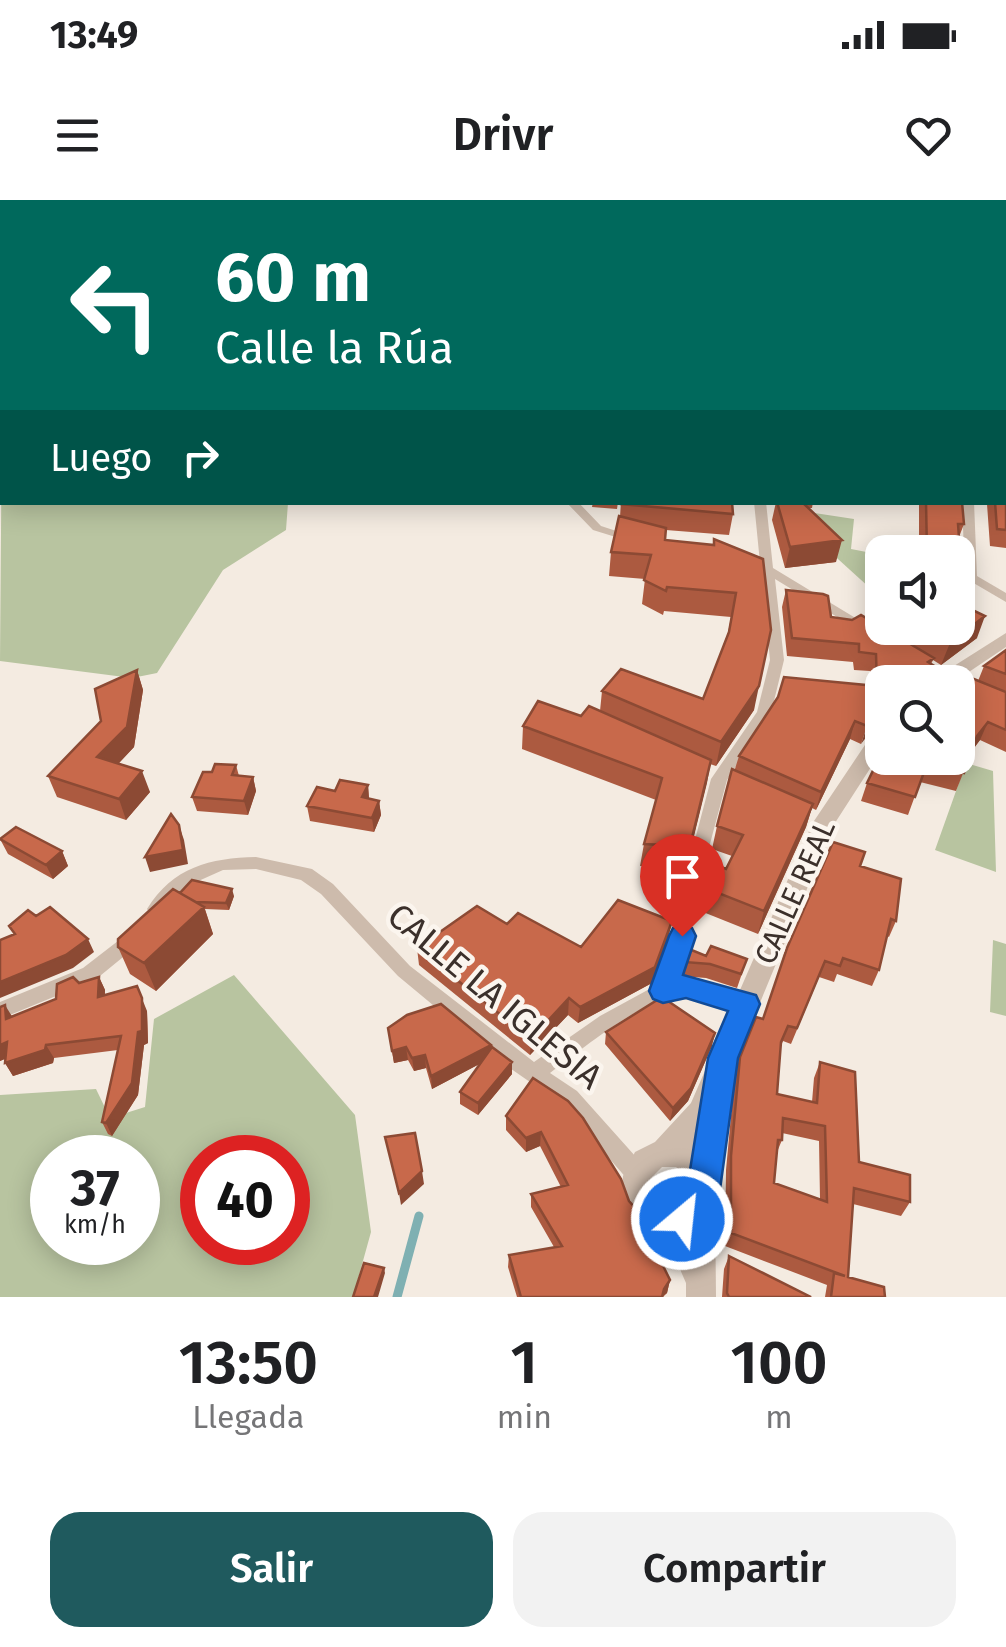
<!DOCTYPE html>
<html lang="es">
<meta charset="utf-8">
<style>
body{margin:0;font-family:"Fira Sans",sans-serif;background:#f2f2f2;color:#202124;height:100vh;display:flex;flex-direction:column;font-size:38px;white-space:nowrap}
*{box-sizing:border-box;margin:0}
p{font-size:32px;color:#757577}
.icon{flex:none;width:55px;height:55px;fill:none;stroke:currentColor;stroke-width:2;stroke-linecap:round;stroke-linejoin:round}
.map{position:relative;height:1097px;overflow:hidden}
.details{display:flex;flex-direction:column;background:#fff;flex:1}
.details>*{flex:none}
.banner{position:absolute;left:0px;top:0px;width:1008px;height:305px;box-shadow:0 5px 25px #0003;background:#00695c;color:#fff;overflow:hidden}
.tools{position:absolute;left:865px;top:335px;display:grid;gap:20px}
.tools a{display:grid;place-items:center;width:110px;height:110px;border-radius:20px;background:#fff;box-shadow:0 5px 25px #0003;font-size:50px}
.speed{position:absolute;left:30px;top:935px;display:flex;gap:20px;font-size:50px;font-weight:700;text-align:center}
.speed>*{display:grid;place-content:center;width:130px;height:130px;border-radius:50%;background:#fff;box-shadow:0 5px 25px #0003;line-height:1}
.speed small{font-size:25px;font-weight:400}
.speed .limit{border:15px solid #d22;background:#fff;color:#111}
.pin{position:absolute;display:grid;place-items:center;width:85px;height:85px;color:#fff;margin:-102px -42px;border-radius:50% 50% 50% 0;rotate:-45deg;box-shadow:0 0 10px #0007}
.pin .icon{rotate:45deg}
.me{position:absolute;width:110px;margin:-55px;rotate:28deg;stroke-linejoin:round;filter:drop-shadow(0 0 8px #0008)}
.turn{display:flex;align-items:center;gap:35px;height:210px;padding:0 50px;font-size:45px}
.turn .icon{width:130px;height:130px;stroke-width:2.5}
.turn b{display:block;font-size:70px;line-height:85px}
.then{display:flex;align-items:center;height:95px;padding:0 50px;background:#0003;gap:20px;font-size:38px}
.eta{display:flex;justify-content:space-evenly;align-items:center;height:170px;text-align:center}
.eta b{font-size:60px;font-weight:600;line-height:70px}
.primary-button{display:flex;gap:20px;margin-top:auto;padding:20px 50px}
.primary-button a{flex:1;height:115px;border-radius:30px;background:#1f5a5e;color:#fff;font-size:40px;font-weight:600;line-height:115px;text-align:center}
.primary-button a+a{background:#f2f2f2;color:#202124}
.status{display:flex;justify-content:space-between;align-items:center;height:70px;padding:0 50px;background:#fff;direction:ltr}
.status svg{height:28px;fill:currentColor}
header{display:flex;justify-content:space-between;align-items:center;height:130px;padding:0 50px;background:#fff;font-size:45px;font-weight:600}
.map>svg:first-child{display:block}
</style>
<div class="status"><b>13:49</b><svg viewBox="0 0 49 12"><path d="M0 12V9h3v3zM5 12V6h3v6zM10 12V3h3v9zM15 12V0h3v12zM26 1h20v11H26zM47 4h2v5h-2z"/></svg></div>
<header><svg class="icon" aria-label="menu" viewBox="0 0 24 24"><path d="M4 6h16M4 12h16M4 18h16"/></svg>Drivr<svg class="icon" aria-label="heart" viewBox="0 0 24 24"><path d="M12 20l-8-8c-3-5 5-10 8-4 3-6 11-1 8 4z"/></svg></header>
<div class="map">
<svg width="1006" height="1097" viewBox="0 0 1006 1097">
<rect width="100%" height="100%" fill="#f4ebe1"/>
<path fill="#b8c4a0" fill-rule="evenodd" d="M2,203V302L288,303L286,330L223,370L157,473L132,478L0,461Z
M808,312L854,319L851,349L882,355V393L871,389L795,320Z
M966,563L993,571L996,672L935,650Z
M993,740L1006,744V816L990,812Z
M234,775L355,915L371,1032L353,1097H0V895L96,889L110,918L145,907L154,819ZM52,958H138V1042H52ZM202,958H288V1042H202Z"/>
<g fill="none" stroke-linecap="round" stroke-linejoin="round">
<path stroke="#7fb0b2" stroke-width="9" d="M397,1097L419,1016"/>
<path fill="#7fb0b2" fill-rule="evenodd" d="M2,73V81L0,82V74Z"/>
<path fill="#cdbbac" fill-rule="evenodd" d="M253,0H259V2H253Z
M1005,119H1006V125H1005Z
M1005,146H1006V152H1005Z
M1005,207H1006V213H1005Z
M566,302H578L601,326L641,339L635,343L593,330Z
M754,302H766L773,368L872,428L865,432L860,431L775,379L784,460L771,513L727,580L703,670L701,675L695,677L689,675L687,670L711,579L757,512L770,460L761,371L739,363L745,359L760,363Z
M962,302H974L977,376L1006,393V402L965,378Z
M256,657L312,669L333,684L410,766L534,862L600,816L655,786L673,736L676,731L682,729L688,731L691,736L676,780C702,775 728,790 752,798L754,804L752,810L745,812C727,806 705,793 685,794C647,795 581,850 550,873L577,891L644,966L647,973L644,980L636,984L628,980L563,905L504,864L398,776L321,694L301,680L256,669L223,670L185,687L162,714L156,716L150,714L147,709C173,667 210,658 256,657Z
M133,732L139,734L142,739L139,744L95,780L0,819V802L83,768L127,734Z"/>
<path fill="#cdbbac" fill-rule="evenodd" d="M1006,433V447L954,482H933L935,478Z
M882,528V550L833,626L726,885L730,894L715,996L716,1097H686V1083L676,1060L652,1030L637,1022L629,1012L622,993L623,976L635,952L655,942L691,903L812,624L875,530ZM662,967H676L687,978V993L677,1004L659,1003L651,993V978Z"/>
</g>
<path fill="#ac5a40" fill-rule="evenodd" d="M1006,285V348L990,346L987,304L988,302H1005Z
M593,302H618L617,309L592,307Z
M621,302L733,314L729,335L666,330L665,340L763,359L754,510L716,566L710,564L689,654L726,669L732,656L712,649L717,626L739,556L870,485V471L854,470L853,462L787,456L782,407L786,390L831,417L888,431L890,428H958V352H919V302H962L964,324L959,337L964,406L977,438L941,465L933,460L931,464L962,483L978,481L984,466L1006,450V552L980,540L972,551L956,591L920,582L908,615L861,601L867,583L958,482H882L861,544L850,539L816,610L812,608L806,627L758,734L698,710L701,697L656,689L659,668L640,666L644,644L656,600L522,549L523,526L581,516L600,511L602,491L703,499L728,433L731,417L664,411L663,415L642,404L645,379L609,376L611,352L620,317Z
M776,302H813L812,308H808L836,362L785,368L772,320Z
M137,470L143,490L134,547L118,564L150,592L126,620L57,597L48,576L101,521Z
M236,565L239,576L253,577L256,591L248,615L197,611L192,597L212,572Z
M368,585L369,599L379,601L381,615L374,632L310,621L307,606L335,591Z
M0,639L62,651L68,666L53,679L8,654Z
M860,666L896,721L889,737L887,736L879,770L872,786L837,774L834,782L819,777L791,844L783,841L781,846L777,894L812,902L814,878L820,862L859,962L910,1002L901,1016L853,1004L848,1077L885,1097H825L827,1085L725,1046L726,970L735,872L740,857ZM782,933L819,941L820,999L774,983L777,952L782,940Z
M180,693L234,696L229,710L205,709L213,734L156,791L130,774L118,747Z
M672,721L668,738L652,783L578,823L568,815L530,855L419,765L417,748L507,724L581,747Z
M706,756L747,759L737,788L706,778L681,776L684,762Z
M99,777L105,790V795L147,811L148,843L144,845L138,895L112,936L108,934L102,922L118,850L54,858L53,863L13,876L5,863L6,858L0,861V807L12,816L56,799L79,783Z
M388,828L491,845V850L512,874L478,915L460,904V892L481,863L432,889L426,868L414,871L408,860L394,863Z
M606,832L712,846L688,901L670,921L605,844Z
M533,878L629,1001L651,1025L649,1036L670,1080L667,1093L663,1097H517L508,1067L509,1055L554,1047L531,1007V994L561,987L540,946L526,952L506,930V916Z
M729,1056L811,1097H722L724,1069Z"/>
<path fill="#8c4a34" d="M842,340L836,362L785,368L790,347Z
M985,416L977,438L941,465L950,443Z
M137,470L143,490L134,547L105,578L97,557Z
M759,486L754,510L716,566L721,542Z
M882,506V517L861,544L867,526Z
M855,521L850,539L816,610L821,592Z
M988,522L980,540L969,554L977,536Z
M711,560L707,583L684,677L688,654Z
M142,571L150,592L126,620L119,599Z
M253,577L256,591L248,615L244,601Z
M368,585L369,599L362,597Z
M379,601L381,615L374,632L372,618Z
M813,604L806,627L758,734L764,711Z
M179,625L184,640L188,664L150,672L145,657Z
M62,651L68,666L53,679L46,665Z
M232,689L234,696L229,710L226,703Z
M204,707L213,734L156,791L144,763Z
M672,721L668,738L652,783L578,823L580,807Z
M88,739L94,752L73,768L0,798V782Z
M99,777L105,790L104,810L98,797Z
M137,786L147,811L148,843L144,845L138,895L112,936L106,923L138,832Z
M569,798L568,815L530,855L531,839Z
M5,805L13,818L6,819Z
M715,833L712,846L688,901L670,921L673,908Z
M7,842L15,855L0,861V845Z
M46,845L54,858L53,863L13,876L5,863Z
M491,845V858L432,889L431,876Z
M406,847L408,860L394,863L392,851Z
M425,855L426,868L414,871L412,858Z
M512,862V874L478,915V903Z
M541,932L540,946L526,952V938Z
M422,971L424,984L401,1005L399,993Z
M384,1068L385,1073L378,1097H374Z
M670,1080L667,1093L661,1097L664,1089Z"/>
<path fill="#c8694b" stroke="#8c4a34" stroke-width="2.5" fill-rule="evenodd" d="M847,0H1006V47L1005,2H847Z
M1005,284L1006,285V330L997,329L995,302H1005Z
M621,302H732L733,314L621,304Z
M777,302H802L842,340L790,347Z
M926,302H962L964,324H958L964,406L985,416L950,443L922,428H958V352H927Z
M619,316L666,328L665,340L714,345V339L763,359L771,430L759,486L721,542L602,491L621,469L703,499L729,432L736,393L667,387L666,391L644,380L651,355L611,352Z
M786,390L823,394L828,396L831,417L852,420L861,415L934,458L928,462L962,483L969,477L1006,492V530L988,522L977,536L964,573L927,564L915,597L867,583L882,552V558H958V482H908L903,480L901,482H882V506L867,526L855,521L821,592L739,556L778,497L784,477L877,486L876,454L859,452V444L792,438Z
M1006,450V474L984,466Z
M137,470L127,527L97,557L142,571L119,599L48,576L101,521L95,489Z
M538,501L581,516L589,506L711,560L688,654L726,669L743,635L717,626L732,569L813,604L764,711L703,687L706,675L660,666L664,645L644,644L662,578L523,526Z
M215,564L236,565L232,575L253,577L244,601L192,597L203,572H212Z
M340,580L368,585L362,597L379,601L372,618L307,606L317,587L335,591Z
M171,614L179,625L183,650L145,657Z
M16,627L62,651L46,665L0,639Z
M833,642L865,652L860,666L901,679L896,721L891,719L879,770L843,758L840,766L825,761L797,828L788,826L781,842L777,894L817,903L820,862L855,872L859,962L910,975V1002L854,988L848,1077L884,1087L885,1097H831L834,1073L845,1076L731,1033V956L740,857L756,817L763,819L787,748ZM783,918L825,926L827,1002L774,983L778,940H782Z
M192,680L232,689L226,703L196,702L180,693Z
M173,689L204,707L144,763L118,747V739Z
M618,700L672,721L655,767L580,807L569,798L531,839L417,748L477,706L507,724L518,713L581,747Z
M50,707L88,739L66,755L0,782V740L15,734L9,726L28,710L36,716Z
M711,746L747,759L741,774L710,764L684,762L689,749L706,756Z
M73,777L79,783L99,777L98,797L137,786L142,798V831L138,832L132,883L106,923L102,922L121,836L46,845L45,850L5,863L7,842L0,845V807L5,805L6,819L56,799L57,784Z
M662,797L715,833L691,888L673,908L606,832Z
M441,804L491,845L431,876L425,855L412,858L406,847L392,851L388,828L407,815Z
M492,847L512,862L478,903L460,892Z
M533,878L568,901L583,918L621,979L629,1001L651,1025L644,1027L670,1080L664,1089L662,1097H521L509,1055L562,1046L531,994L568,985L541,932L526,938L506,916Z
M415,933L422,971L399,993L385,937Z
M729,1056L811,1097H729L727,1093Z
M364,1063L384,1068L374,1097H353Z"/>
<path fill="#1a73e8" stroke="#114b97" stroke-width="2.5" d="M682,725L692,728L696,736L683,775L756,795L760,804L738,858L719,997L710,1018L682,1035L670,1031L665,1019L670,1007L686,995L708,858L728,811L686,798L663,803L653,799L649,791L669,736L673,728Z"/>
<g text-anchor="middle" stroke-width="9" stroke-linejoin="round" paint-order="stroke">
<g font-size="30" fill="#3b302b" stroke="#fbf5ee">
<text transform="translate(795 692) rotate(-66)" y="10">CALLE REAL</text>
</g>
<g font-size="35" fill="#3b302b" stroke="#fbf5ee">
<text transform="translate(495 796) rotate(40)" y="12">CALLE LA IGLESIA</text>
</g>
</g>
</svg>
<div class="tools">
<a><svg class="icon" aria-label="sound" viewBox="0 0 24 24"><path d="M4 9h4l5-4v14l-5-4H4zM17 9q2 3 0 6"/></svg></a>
<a><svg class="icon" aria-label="search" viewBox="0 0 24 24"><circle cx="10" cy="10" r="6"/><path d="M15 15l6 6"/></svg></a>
</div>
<div class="speed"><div>37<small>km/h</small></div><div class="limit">40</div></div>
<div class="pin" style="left:682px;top:736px;background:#d93025"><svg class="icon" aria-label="arrive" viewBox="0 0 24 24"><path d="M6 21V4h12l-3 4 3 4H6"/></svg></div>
<svg class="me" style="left:682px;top:1019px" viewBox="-20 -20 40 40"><circle r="17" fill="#1a73e8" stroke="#fff" stroke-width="3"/><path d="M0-11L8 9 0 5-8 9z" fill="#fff"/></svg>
<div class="banner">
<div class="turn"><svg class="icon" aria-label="left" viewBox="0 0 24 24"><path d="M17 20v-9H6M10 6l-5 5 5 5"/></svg><div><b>60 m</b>Calle la Rúa</div></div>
<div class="then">Luego<svg class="icon" aria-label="right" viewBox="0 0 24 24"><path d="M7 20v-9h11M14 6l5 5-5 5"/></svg></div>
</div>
</div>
<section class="details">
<div class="eta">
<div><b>13:50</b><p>Llegada</p></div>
<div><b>1</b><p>min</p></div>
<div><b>100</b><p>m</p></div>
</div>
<div class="primary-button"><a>Salir</a><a>Compartir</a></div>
</section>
